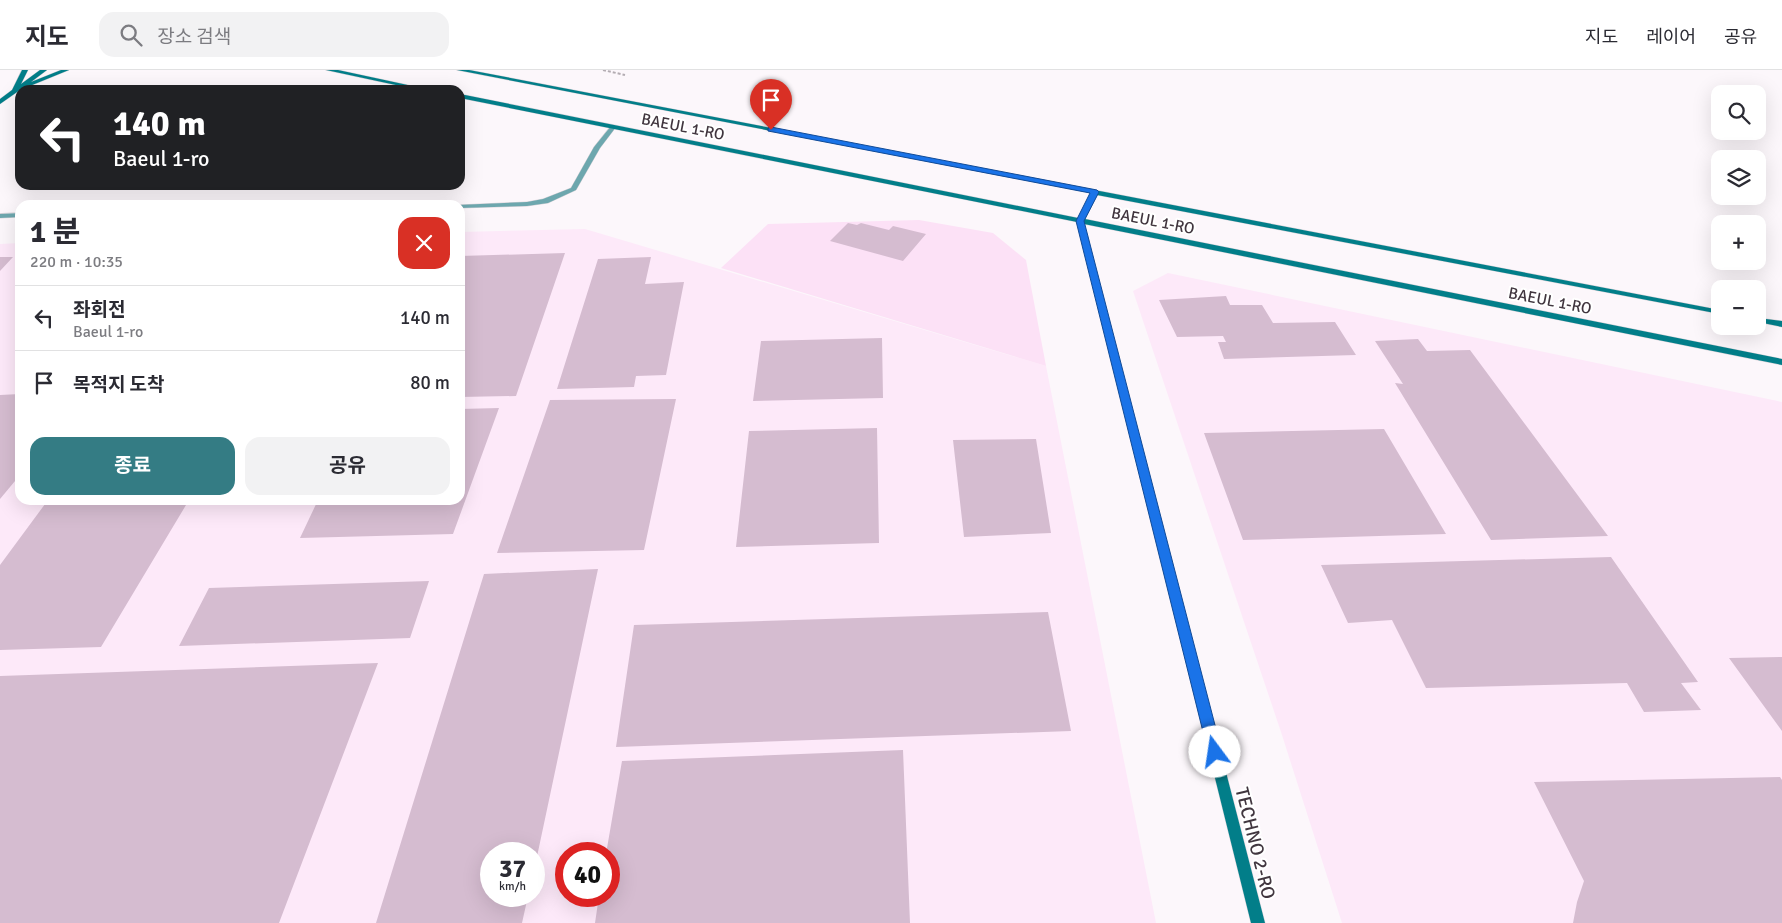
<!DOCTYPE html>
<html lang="ko">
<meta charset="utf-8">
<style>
body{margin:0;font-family:Signika,"Noto Sans KR",sans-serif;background:#f2f2f3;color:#2b2b33;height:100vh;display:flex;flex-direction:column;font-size:19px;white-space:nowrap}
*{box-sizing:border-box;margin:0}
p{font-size:16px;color:#7c7c81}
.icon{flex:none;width:28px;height:28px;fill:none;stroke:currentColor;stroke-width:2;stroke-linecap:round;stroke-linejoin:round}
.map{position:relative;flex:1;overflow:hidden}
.side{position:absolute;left:15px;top:130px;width:450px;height:305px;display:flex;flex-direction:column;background:#fff;border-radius:15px;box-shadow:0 5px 20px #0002}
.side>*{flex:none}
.guide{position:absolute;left:15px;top:15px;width:450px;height:105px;border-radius:15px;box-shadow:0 5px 20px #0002;background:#202124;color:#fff;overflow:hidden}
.buttons{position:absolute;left:1711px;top:15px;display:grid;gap:10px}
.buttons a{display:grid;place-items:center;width:55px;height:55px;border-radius:10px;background:#fff;box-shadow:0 5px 20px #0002;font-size:25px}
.speed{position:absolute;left:480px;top:772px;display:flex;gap:10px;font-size:25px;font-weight:700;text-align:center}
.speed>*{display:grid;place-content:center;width:65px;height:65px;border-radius:50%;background:#fff;box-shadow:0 5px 20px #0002;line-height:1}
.speed small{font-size:12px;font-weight:400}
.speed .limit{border:8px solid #d22;background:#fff;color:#111}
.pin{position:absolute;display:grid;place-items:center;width:42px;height:42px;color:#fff;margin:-51px -21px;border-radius:50% 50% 50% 0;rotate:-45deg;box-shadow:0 0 5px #0007}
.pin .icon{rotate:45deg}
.me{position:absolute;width:55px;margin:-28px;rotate:346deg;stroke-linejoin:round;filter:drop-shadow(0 0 4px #0008)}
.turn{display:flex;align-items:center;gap:18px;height:105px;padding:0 15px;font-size:22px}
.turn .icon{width:65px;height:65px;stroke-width:2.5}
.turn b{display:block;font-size:35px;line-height:42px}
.round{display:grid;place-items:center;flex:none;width:52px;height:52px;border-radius:15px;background:#f2f2f3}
.summary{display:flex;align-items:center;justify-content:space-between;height:85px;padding:0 15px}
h1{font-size:30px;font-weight:700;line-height:38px}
.button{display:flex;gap:10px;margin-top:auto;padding:10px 15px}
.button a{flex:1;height:58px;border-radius:15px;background:#347c84;color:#fff;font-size:20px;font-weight:700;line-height:58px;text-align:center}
.button a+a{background:#f2f2f3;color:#2b2b33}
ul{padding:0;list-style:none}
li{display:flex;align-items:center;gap:15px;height:65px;padding:0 15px;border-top:1px solid #e1e1e2}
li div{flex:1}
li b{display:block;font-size:19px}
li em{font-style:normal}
header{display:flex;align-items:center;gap:30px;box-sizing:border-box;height:70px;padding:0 25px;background:#fff;border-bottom:1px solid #e1e1e2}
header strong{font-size:24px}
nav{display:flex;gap:28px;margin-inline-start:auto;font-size:18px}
.search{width:350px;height:45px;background:#f2f2f3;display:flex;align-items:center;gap:12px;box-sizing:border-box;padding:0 18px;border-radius:15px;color:#7c7c81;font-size:19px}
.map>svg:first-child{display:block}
</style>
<header>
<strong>지도</strong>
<div class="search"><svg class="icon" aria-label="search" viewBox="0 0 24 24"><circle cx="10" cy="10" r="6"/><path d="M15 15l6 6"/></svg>장소 검색</div>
<nav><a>지도</a><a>레이어</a><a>공유</a></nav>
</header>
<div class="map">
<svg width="1782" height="853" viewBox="0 0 1782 853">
<rect width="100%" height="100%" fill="#fcf7fb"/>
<path fill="#fde9f9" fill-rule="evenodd" d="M585,159L1046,296L1156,853H0V174L20,173V430H460V162ZM491,784H534V826H491ZM566,784H609V826H566Z
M1168,203L1782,332V853H1342L1281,662L1133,221Z"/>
<path fill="#fce1f6" d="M919,150L993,163L1026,190L1046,296L721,198L768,154Z"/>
<path fill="#d5bcd0" d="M848,153L857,155L861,153L889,160L893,156L926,164L903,191L830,171Z
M565,183L516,326L460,327V186Z
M0,187H13L0,201Z
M651,187L645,214L684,212L666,305L636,306L634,317L557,319L598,189Z
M1226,226L1230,235H1262L1273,253L1335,252L1356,285L1224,289L1218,272H1226L1223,266L1177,267L1159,230Z
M882,268L883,328L753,331L761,271Z
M1418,269L1427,281L1470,280L1608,466L1491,470L1395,313L1403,314L1375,271Z
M20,324V405L0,429V325Z
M676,329L644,480L497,483L550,330Z
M499,338L453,464L300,468L318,430H460V339Z
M877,358L879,473L736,477L749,361Z
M1384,359L1446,464L1243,470L1204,363Z
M1036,369L1051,463L964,467L953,370Z
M48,430H189L101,577L0,580V495Z
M1611,487L1698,612L1681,613L1701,640L1644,642L1627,613L1426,618L1392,550L1348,553L1321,495Z
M598,499L535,796L534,784H491V826H528L522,853H376L484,504Z
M429,511L410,568L179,576L209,518Z
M1048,542L1071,661L616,677L634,555Z
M1782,587V661L1729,588Z
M378,593L279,853H0V606Z
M903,680L910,853H595L599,826H609V784H606L622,691Z
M1780,707L1782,710V853H1573L1577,832L1584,811L1534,712Z"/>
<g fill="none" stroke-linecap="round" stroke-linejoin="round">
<defs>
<path id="street" d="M611,56L616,57L600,78L576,120L548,133L527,136L460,138V135H457L527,132L543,129L571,118L594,77Z
M20,143V147L0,148V144Z"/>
<path id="secondary" d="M22,0H28L21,14L40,0H47L31,12L61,0H69L20,20L0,34V29L12,20Z
M326,0H338L431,20H419Z
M457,0H469L1720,240V244L1097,125L1085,149L1782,289V295L1084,154L1265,853H1251L1077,152L460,28V24L1078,148L1091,123Z
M1758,248L1782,251V257L1758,252Z"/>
</defs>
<use href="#street" stroke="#dad4d9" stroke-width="1"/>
<use href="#secondary" stroke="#dad4d9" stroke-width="1"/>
<path stroke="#b3acb2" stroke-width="2" stroke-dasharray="3 2" stroke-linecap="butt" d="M603,0L625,5"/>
<use href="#street" fill="#6da7ae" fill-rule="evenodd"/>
<use href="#secondary" fill="#027e89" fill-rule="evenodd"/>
</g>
<path fill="#1a73e8" stroke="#114b97" d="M771,57L1097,120L1099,122L1084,151L1222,682L1220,687L1215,689L1210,687L1208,682L1076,151L1090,123L768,61V58Z"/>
<g text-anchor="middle" stroke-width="4" stroke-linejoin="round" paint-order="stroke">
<g font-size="16" fill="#41363f" stroke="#fff">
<text transform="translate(683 56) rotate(11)" y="6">BAEUL 1-RO</text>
<text transform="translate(1153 150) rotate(11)" y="6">BAEUL 1-RO</text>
<text transform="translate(1550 230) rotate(11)" y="6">BAEUL 1-RO</text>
</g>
<g font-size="19" fill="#41363f" stroke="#fff">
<text transform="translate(1256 773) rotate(76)" y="7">TECHNO 2-RO</text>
</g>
</g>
</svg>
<div class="buttons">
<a><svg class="icon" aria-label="search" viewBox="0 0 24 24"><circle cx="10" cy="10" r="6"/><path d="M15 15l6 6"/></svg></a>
<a><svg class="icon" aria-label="layers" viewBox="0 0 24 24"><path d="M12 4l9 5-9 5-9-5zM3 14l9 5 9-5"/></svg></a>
<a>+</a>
<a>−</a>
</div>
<div class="speed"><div>37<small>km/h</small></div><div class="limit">40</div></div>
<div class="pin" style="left:771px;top:60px;background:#d93025"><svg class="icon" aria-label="arrive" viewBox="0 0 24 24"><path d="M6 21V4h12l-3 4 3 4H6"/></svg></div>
<svg class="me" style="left:1215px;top:682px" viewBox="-20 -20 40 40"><circle r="19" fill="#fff"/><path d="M0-13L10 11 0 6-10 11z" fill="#1a73e8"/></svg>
<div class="guide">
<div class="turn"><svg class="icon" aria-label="left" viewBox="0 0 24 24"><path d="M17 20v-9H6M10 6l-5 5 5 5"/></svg><div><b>140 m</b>Baeul 1-ro</div></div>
</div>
<section class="side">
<div class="summary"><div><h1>1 분</h1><p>220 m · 10:35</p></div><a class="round" style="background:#d93025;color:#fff"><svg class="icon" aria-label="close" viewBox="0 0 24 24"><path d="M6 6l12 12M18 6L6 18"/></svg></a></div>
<ul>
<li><svg class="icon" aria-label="left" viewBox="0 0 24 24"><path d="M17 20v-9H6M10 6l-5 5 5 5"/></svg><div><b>좌회전</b><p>Baeul 1-ro</p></div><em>140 m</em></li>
<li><svg class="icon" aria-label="arrive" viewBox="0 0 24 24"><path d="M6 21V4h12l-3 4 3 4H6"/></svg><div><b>목적지 도착</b></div><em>80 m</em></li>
</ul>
<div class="button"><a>종료</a><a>공유</a></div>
</section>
</div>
